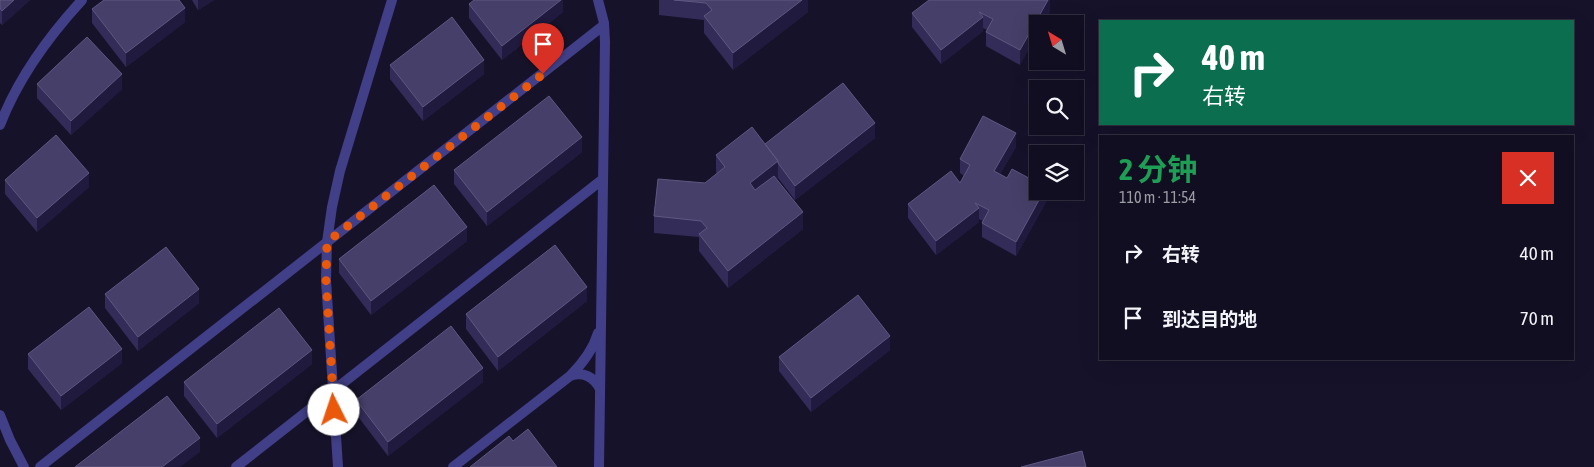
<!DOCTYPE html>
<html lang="zh">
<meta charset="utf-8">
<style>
body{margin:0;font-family:"Asap Condensed","Noto Sans SC",sans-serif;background:#191729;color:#f1f3f6;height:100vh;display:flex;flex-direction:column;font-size:19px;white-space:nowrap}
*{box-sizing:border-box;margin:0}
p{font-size:16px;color:#9c9ca5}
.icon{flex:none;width:28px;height:28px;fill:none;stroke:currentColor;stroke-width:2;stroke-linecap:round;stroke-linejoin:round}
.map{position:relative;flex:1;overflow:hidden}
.panel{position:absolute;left:1099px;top:135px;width:475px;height:225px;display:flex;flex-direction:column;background:#100e20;border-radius:0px;box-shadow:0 5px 20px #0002,0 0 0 1px #302e3e}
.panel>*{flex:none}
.guide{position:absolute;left:1099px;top:20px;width:475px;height:105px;border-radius:0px;box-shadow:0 5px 20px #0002,0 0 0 1px #302e3e;background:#0b6e4f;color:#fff;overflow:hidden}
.needle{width:32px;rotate:322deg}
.buttons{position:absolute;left:1029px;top:15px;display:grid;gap:10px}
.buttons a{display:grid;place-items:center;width:55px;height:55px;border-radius:0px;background:#100e20;box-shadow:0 5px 20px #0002,0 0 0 1px #302e3e;font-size:25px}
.pin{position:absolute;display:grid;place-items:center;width:42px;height:42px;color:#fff;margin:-51px -21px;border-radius:50% 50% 50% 0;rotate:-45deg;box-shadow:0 0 5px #0007}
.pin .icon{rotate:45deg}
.me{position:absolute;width:55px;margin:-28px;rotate:356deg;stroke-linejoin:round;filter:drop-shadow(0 0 4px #0008)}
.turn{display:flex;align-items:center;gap:18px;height:105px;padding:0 20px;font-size:22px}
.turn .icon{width:65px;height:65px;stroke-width:2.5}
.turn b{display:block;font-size:35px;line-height:42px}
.round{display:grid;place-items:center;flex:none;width:52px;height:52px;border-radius:0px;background:#191729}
.headline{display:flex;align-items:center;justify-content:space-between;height:85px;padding:0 20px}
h1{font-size:30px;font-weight:700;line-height:38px;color:#1e9e55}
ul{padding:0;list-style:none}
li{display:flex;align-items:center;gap:15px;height:65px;padding:0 20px}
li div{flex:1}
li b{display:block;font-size:19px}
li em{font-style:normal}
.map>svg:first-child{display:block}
</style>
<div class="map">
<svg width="1594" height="467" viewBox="0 0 1594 467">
<rect width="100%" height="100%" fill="#16122a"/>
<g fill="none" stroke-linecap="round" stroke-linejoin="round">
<path stroke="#413f87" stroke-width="10" d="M598,0L604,23L605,42L599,467
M0,125C18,78 48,37 82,0
M570,376C583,371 594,377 600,389
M0,415L10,440L24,467
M40,467L604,25
M236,467L603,179
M338,467L326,280L327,242L332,207L340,171L392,0
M453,467L570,376C583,363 593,350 598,333"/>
</g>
<path fill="#342c58" d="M0,0H30L2,25L0,23Z
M192,0H214L198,10Z
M563,0V12L502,60L469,18V4Z
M659,0H808V12L733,70L704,33V20L659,15Z
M1050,0V11L1043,24H1038L1020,65L986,46V32L987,30L983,28V31L941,64L912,27V13Z
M92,9L185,22L126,67L92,23Z
M390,65L484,74L423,121L390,79Z
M37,84L122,89L71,135L37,98Z
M875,138L795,200L778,178L776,179L803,229L728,288L699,251V237L654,233V216L705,183L717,174L716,172V155L765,144Z
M1016,147L1000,174L1007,178L1046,191V202L1016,256L982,237V223L983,221L979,219V222L936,255L908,218V204L960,183L964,176L960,173V159Z
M582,152L487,226L454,184V170Z
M5,180L89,187L37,232L5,194Z
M467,241L371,315L339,273V259Z
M105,294L199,303L138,351L105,308Z
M587,301L498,371L466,329V314Z
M890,350L811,412L779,371V357Z
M28,354L122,363L61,410L28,369Z
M312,364L217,438L184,396V382Z
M483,382L388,456L356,414V400Z"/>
<path fill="#201a3e" d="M14,0H30L2,25V11Z
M198,0H214L198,10Z
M561,0H563V12L502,60V46Z
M802,0H808V12L733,70V53Z
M1048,0H1050V11L1043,24H1038V34L1020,65V50Z
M185,8V22L126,67V53Z
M983,17V31L941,64V50Z
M484,60V74L423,121V107Z
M122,74V89L71,135V121Z
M875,123V138L795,200V186Z
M1016,133V147L994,185V171Z
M582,137V152L487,226V212Z
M778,161V178L750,199V183Z
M89,173V187L37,232V218Z
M1044,191H1046V202L1016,256V242Z
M979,208V222L936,255V241Z
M803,212V229L728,288V271Z
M467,227V241L371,315V301Z
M587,287V301L498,371V357Z
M199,289V303L138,351V337Z
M890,336V350L811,412V398Z
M122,349V363L61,410V396Z
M312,350V364L217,438V424Z
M483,368V382L388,456V442Z
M200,438V452L180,467H162Z"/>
<path fill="#463f69" stroke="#5e5881" d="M0,0H14L2,11L0,8Z
M104,0H179L185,8L126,53L92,9Z
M474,0H561L502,46L469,4Z
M674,0H802L733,53L704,16L712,10L706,3Z
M929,0H1048L1020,50L986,32L993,19L979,12L983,17L941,50L912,13Z
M452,17L484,60L423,107L390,65Z
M87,37L122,74L71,121L37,84Z
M843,83L875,123L795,186L778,163V161L765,144Z
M549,96L582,137L487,212L454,170Z
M983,116L1016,133L994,171L1007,178L1012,169L1038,183V191H1044L1016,242L982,223L989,210L975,203L979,208L936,241L908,204L951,171L960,183L970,165L960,159Z
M752,127L778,161L750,183L755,190L774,176L803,212L728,271L699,234L707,228L701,221L654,216L658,179L705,183L725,167L716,155Z
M56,135L89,173L37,218L5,180Z
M434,185L467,227L371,301L339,259Z
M555,245L587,287L498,357L466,314Z
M166,247L199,289L138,337L105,294Z
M858,295L890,336L811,398L779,357Z
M89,307L122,349L61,396L28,354Z
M279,308L312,350L217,424L184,382Z
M451,326L483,368L388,442L356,400Z
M167,396L200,438L162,467H75Z
M528,429L557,467H470L509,436L513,441Z
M1082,451L1086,467H1021Z"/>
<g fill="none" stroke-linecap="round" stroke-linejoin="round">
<path stroke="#ea580c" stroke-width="9" stroke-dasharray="0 16.2" d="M334,410L326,280L327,242L543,74"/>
</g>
</svg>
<div class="buttons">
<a><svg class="needle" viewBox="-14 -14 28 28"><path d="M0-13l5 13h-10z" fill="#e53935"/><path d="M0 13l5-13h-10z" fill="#9c9ca5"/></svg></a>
<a><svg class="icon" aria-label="search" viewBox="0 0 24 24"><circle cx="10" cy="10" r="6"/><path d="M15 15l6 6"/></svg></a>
<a><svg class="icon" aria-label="layers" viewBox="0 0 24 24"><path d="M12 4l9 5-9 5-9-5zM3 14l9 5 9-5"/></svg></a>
</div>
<div class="pin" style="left:543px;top:74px;background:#d93025"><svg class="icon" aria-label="arrive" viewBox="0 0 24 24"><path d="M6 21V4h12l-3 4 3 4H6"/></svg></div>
<svg class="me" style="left:334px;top:410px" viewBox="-20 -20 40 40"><circle r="19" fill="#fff"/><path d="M0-13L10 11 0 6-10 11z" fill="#ea580c"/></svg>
<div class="guide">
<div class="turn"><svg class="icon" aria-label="right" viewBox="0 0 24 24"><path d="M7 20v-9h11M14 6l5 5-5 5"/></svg><div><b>40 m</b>右转</div></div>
</div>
<section class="panel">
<div class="headline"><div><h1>2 分钟</h1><p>110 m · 11:54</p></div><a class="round" style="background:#d93025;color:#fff"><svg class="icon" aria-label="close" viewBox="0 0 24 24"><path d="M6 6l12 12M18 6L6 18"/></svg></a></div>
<ul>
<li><svg class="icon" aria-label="right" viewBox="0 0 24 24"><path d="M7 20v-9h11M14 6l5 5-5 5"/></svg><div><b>右转</b></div><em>40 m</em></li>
<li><svg class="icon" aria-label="arrive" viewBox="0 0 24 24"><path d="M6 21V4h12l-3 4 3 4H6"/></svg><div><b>到达目的地</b></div><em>70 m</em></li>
</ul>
</section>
</div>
